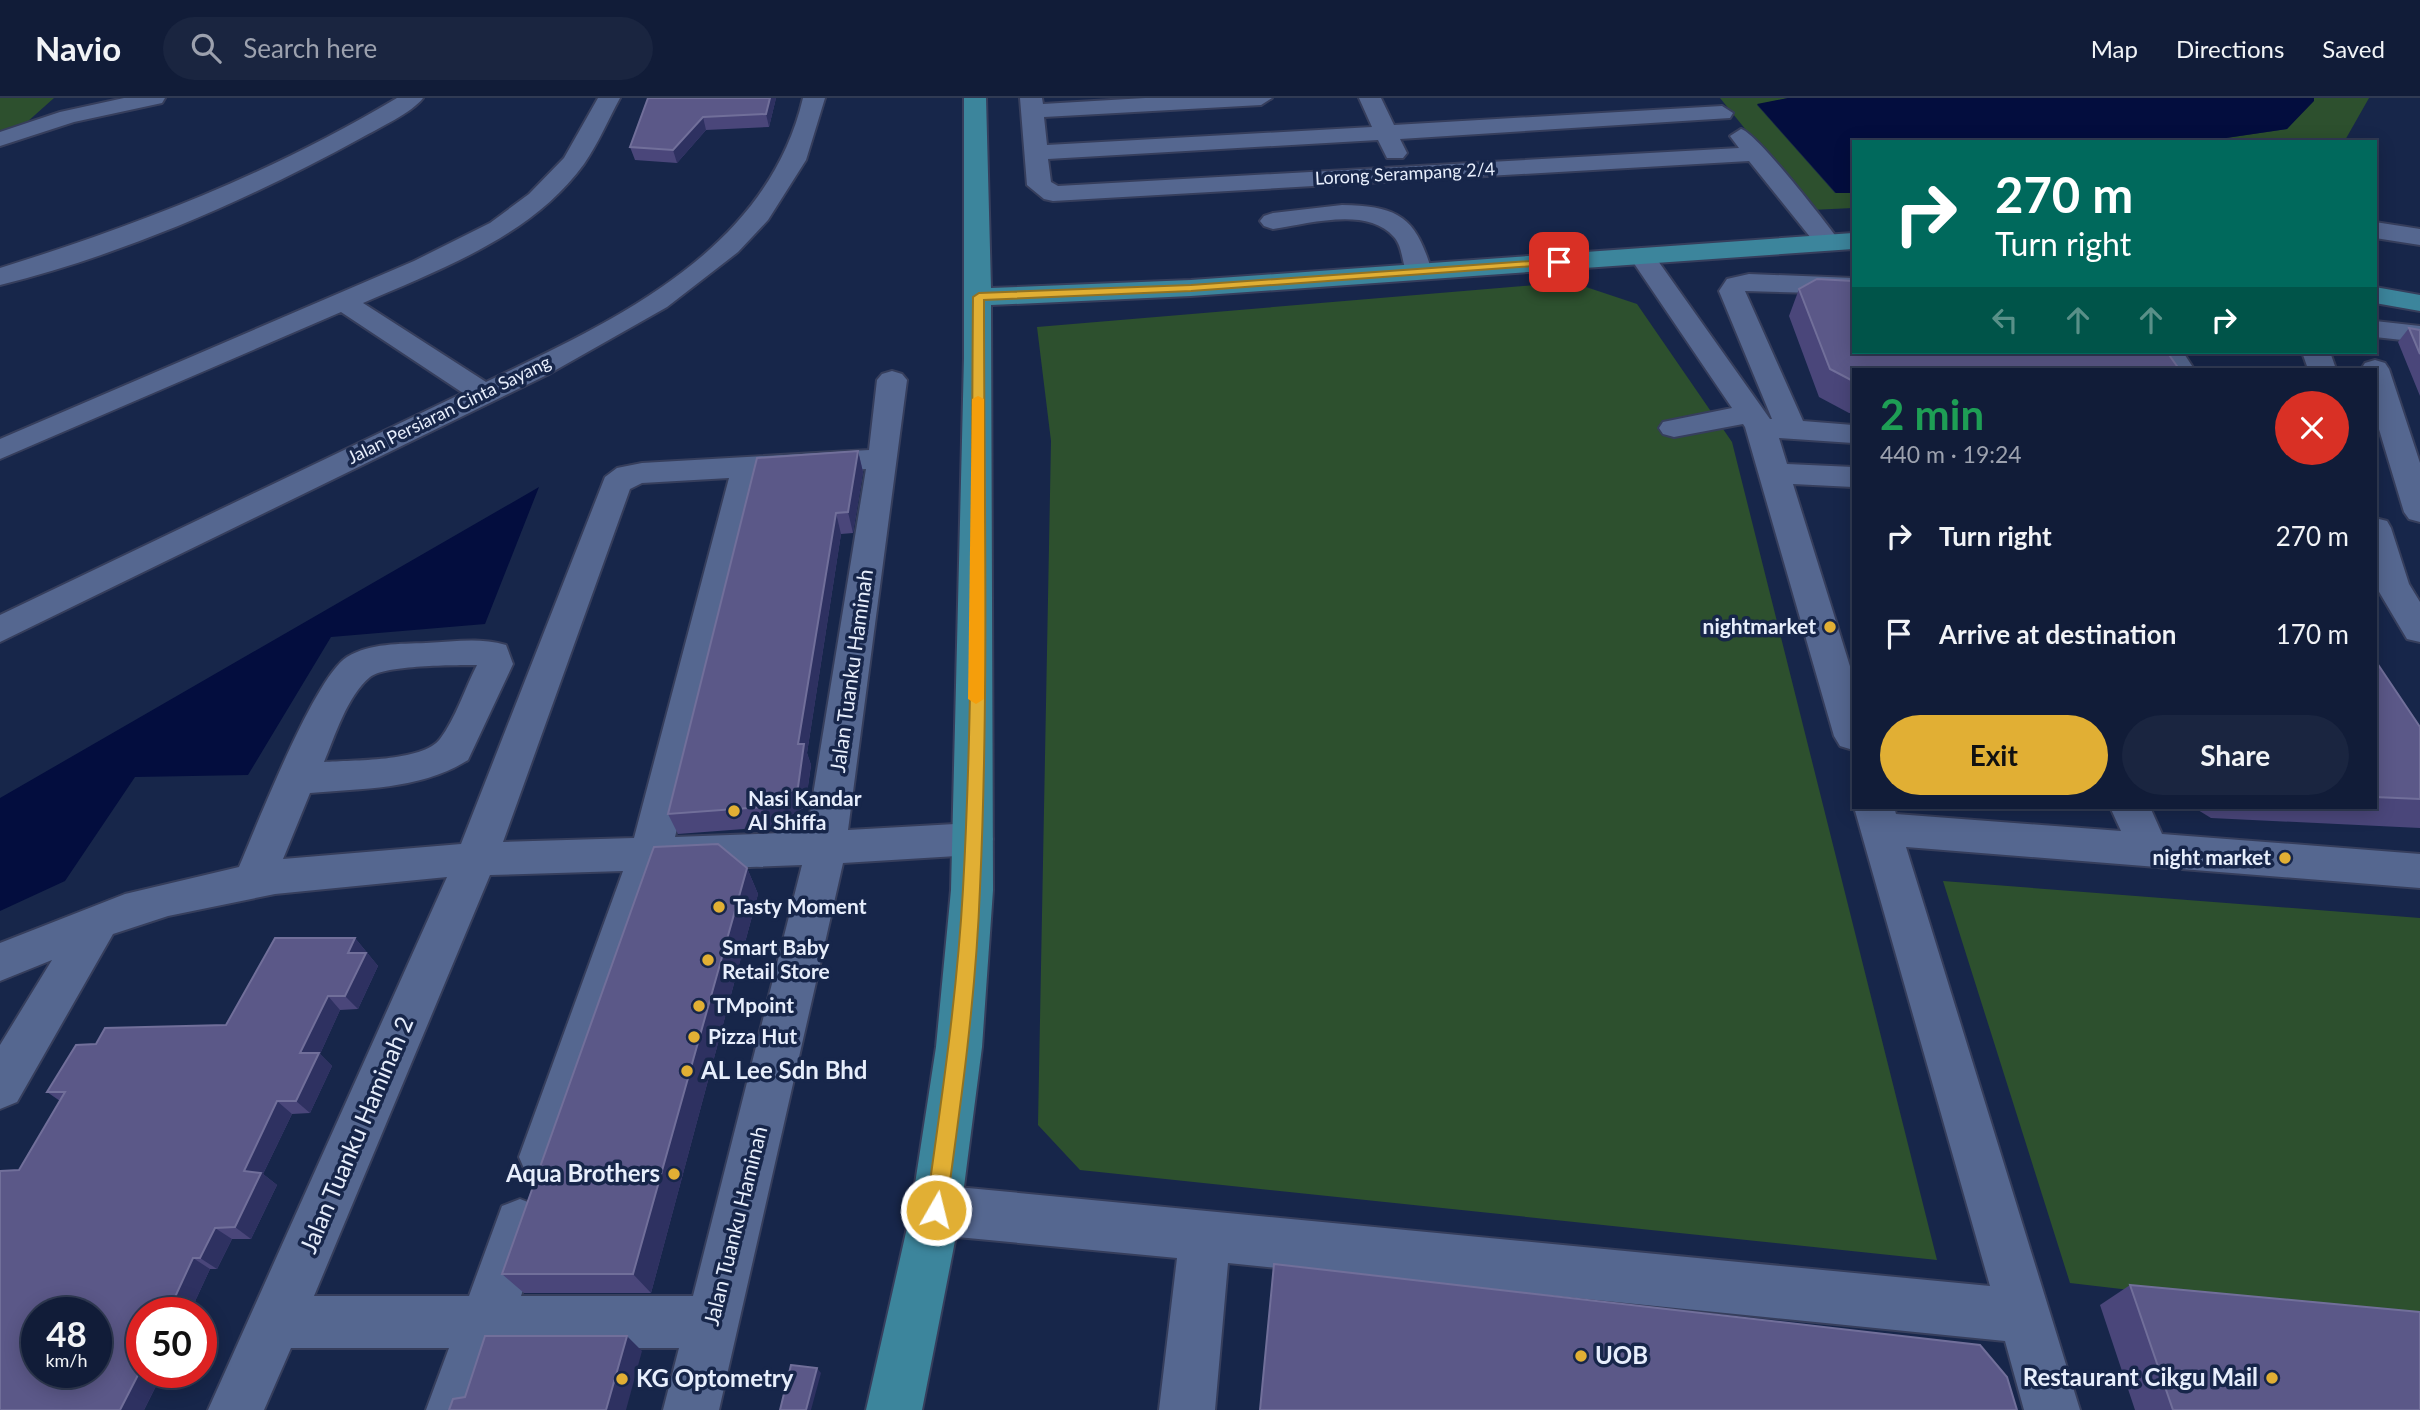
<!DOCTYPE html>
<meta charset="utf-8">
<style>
body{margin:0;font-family:Lato,sans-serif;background:#1a2540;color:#f1f3f6;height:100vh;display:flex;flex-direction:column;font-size:26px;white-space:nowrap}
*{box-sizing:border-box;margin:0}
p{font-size:23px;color:#9ca1ae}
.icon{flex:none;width:38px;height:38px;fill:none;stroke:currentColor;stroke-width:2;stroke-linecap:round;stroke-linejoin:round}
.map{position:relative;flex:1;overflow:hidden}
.drawer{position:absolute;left:1852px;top:270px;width:525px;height:441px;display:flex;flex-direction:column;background:#111c38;border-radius:0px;box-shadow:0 4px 18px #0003,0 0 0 2px #303a53}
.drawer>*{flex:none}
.guide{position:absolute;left:1852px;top:42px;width:525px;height:214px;border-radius:0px;box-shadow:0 4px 18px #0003,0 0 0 2px #303a53;background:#00695c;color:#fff;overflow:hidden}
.speed{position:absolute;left:21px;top:1199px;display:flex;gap:14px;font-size:35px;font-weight:700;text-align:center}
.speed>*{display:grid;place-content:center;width:91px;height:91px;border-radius:50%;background:#111c38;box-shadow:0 4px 18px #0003,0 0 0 2px #303a53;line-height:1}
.speed small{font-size:18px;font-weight:400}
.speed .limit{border:10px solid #d22;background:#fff;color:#111}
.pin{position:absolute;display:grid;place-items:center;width:60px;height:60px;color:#fff;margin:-30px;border-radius:14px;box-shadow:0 4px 10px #0006}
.me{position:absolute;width:77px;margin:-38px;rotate:8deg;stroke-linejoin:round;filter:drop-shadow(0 0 5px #0008)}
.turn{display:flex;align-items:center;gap:24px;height:147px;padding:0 28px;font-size:32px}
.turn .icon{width:91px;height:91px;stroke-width:2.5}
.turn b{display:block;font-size:49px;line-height:60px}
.lanes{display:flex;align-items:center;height:66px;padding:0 28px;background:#0003;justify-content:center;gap:35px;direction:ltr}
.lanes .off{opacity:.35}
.round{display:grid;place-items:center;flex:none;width:74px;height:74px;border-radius:37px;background:#1a2540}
.head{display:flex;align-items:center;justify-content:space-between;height:119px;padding:0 28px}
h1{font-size:42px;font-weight:700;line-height:52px;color:#1e9e55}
.button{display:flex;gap:14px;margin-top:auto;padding:14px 28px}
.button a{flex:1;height:80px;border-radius:42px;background:#e1af34;color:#111;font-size:28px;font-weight:700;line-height:80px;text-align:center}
.button a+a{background:#1a2540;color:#f1f3f6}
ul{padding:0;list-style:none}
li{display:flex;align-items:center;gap:21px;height:98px;padding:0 28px}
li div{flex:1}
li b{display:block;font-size:26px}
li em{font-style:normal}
header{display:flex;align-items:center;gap:42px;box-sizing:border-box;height:98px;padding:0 35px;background:#111c38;border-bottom:2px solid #303a53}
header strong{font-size:33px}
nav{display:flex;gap:38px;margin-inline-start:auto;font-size:24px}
.search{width:490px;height:63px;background:#1a2540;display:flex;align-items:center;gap:18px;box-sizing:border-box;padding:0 24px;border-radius:38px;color:#9ca1ae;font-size:26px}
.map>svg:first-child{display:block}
</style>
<header>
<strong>Navio</strong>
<div class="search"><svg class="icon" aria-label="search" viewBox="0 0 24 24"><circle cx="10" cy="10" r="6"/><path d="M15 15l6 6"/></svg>Search here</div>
<nav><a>Map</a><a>Directions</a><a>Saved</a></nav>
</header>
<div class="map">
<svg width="2420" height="1312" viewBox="0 0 2420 1312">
<rect width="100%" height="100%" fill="#17264a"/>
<path fill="#2d502e" d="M0,0H54L17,33L0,39Z
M1720,0H1788L1757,7L1835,95H1853V110L1811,112Z
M2314,0H2369L2344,44H2199L2287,31Z
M1571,184L1637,206L1732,344L1937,1162L1080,1072L1038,1027L1051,343L1037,229Z
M1943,783L2420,820V1226L2070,1185Z"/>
<path fill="#030d3e" d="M1788,0H2314V3L2287,31L2199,44H1853V95H1836L1757,6Z
M539,389L485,526L331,539L248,677L135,679L65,783L0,813V700Z"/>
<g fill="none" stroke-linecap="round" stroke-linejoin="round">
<defs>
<path id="minor" d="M124,0H165L162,5L74,24L0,48V34L60,14Z
M397,0H423C413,14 377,31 361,40C248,102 125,156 0,187V170C138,127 272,75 397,0Z
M598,0H620C608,22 598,46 584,66C532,138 441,171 363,205L486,284C616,222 767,153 803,0H825L806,62L768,122L738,154L667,209L547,277L0,544V517L463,295L341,214L0,361V341L414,163L490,125L529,96L564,60Z
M1020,0H1042L1043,6L1145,0H1272L1261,7L1044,19L1047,47L1372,29L1359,0H1381L1394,27L1722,8L1733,15L1730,20L1400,41L1407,55L1403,60H1387L1378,42L1048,61L1051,84L1058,88L1739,50L1730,38L1741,31C1757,35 1827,126 1841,145L1837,150H1819L1749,63L1053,103L1044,101L1027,87Z
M1342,107C1399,108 1416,119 1432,174L1428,180H1410C1401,168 1404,150 1394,139C1367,108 1308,126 1273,131L1264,128L1260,123L1264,118L1273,115Z
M2375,124L2420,131V147L2375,140Z
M1642,150L1651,153L1770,321H1772L1719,193L1727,181L1749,176L1853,180V196L1745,193L1803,323L1853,327V345L1779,340L1787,366L1853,369V389L1793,386L1853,578V652L1840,648L1834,638L1745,329L1743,326L1674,339L1663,336L1659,330L1663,324L1732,310L1629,158L1633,153Z
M2375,223L2420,228V244L2375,239Z
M2155,254H2183L2194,271H2166Z
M2302,254H2330L2336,271H2308Z
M2375,262L2385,265L2389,271L2420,365V424L2409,421L2404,414L2375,318V271H2361L2365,265Z
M892,273L902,276L907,282L848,732L973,725L987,730L993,741L987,752L973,757L843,765L719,1312H663L679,1250H503L482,1312H426L449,1250H291L264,1312H208L447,779L275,796L168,818L113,836L17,1004L0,1011V947L52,862L0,883V845L125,796L239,769C257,727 314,580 347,559C370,545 400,546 426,545C454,544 478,539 506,547L513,566L468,662C420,692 364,690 310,695L283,761L461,746L605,379L617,370L642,365L869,352L877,282L882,276ZM866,371L807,734L675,739L761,378ZM729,380L634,740L503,744L630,391L642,385ZM477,567C465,590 456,620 440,641C423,664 351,662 324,664C335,638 347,598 370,579C385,567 455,567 477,567ZM802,767L693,1198H521L545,1126L538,1108L520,1101L502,1108L469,1198H314L490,777L623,773L519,1059L526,1075L543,1082L560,1075L567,1059L665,772Z
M2375,420L2387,423L2391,430L2409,486L2420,504V544L2407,541L2375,487Z
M1854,709H1894L1896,716L2121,733L2110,709H2150L2162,736L2420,756V790L1906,749L2080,1312H2024L2005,1243L1228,1165L1215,1312H1159L1177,1160L936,1137L918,1129L911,1112L918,1095L936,1087L1990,1188Z"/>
<path id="major" d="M964,0H986L991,190L1191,182L1853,135V151L1191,198L991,207L993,792L982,949L961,1112L922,1312H866L911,1112L936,949L951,792L964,260Z
M2375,189L2420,197V213L2375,205Z"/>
</defs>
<use href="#minor" stroke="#363e5c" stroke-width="4"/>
<use href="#major" stroke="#363e5c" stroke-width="4"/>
<use href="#minor" fill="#556790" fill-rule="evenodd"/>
<use href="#major" fill="#3c859c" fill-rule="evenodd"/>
</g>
<path fill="#4a467a" d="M648,0H776L769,29L706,32L677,65L635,62L630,49Z
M1799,191L1853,271V315H1849L1819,299L1789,218Z
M2409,230L2420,232V298L2398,244Z
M858,353L863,374L853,435L841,436L807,655L811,667L805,709L770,729L678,736L668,716Z
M2375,562L2420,629V730L2211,720L2193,709H2375Z
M747,770L758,796L651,1195H524L502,1176Z
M355,840L378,868L358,911L340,912L320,956L332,968L310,1015L292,1016L263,1076L277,1087L251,1141H232L217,1171H210L191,1212L183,1274L178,1284H158L144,1312L19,1072L60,1003L47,994L96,946L226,927Z
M2130,1187L2420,1312H2135L2100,1207Z"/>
<path fill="#2e3161" d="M770,0H776L769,29L766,16Z
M703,19L706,32L677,65L673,52Z
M858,353L863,374L853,435L848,414Z
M836,415L841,436L807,655L811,667L805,709L770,729L762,709Z
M747,770L758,796L651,1195L633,1176Z
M355,840L378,868L358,911L345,898L348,855Z
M328,898L340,912L320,956L332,968L310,1015L296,1003L300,955Z
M277,1003L292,1016L263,1076L277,1087L251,1141L235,1129L244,1073Z
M215,1130L232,1141L217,1171L200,1160Z
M193,1160L210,1171L191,1212L195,1214H173L169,1212Z
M201,1218L208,1222L201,1236Z
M627,1238L642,1253L626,1312H606Z
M817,1270L821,1275L811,1312H806Z
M160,1274H183L178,1284L159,1275Z
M139,1275L158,1284L144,1312H120Z"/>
<path fill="#5b5888" stroke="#716f9a" stroke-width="2" fill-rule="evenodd" d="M648,0H770L766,16L703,19L673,52L630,49Z
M1817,181L1853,183V254H2167L2179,271H1853V283L1830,271L1799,191Z
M2409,230L2420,232V256Z
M858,353L848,414L836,415L798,646H804L798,689L762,709L668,716L757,360Z
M2375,562L2420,629V701L2375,699Z
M718,746L747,770L633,1176H502L652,754L654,749Z
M275,840H355L348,855H366L345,898H328L300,955H319L296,1003H277L244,1073L261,1075L235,1129L215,1130L200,1160H193L169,1212H190L189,1214H142V1274H160L159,1275H139L120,1312H0V1073L19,1072L65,994H47L76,947L96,946L105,930L226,927ZM37,1214H96V1274H37Z
M1274,1166L1980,1247L2007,1279L2017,1312H1260Z
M2130,1187L2420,1214V1312H2173Z
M485,1238H627L606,1312H449L453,1301L465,1299Z
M791,1267L817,1270L806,1312H780Z"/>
<path fill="#e1af34" stroke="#927222" stroke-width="2" d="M1559,161L1564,164L1562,166L1191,193L984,202C984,398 989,594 980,790C976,898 961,1005 946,1112L943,1119L936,1122L929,1119L926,1112C941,1005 957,899 963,791C974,594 971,396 973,199L979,195L1191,187Z"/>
<path fill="#f59e0b" d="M978,298L984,301V601L976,606L968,601L972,301Z"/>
<g fill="#e1af34" stroke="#17264a" stroke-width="2.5">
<circle cx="1830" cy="529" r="7"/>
<circle cx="734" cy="713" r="7"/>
<circle cx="2285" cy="760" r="7"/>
<circle cx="719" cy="809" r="7"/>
<circle cx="708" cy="862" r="7"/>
<circle cx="699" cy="908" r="7"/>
<circle cx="694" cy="939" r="7"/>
<circle cx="687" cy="973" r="7"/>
<circle cx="674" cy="1076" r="7"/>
<circle cx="1581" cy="1258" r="7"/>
<circle cx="2272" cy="1280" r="7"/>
<circle cx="622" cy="1281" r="7"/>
</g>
<g text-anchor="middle" stroke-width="7" stroke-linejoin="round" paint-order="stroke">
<g font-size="18" fill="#e7eefc" stroke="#17264a">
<text transform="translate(1405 76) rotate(-3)" y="6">Lorong Serampang 2/4</text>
<text transform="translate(449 312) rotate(-26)" y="6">Jalan Persiaran Cinta Sayang</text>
</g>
<g font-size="21" font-weight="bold" fill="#e7eefc" stroke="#17264a" text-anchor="start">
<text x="1816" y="536" text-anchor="end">nightmarket</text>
<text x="748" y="708">Nasi Kandar<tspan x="748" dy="24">Al Shiffa</tspan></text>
<text x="2271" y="767" text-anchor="end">night market</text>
<text x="733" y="816">Tasty Moment</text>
<text x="722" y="857">Smart Baby<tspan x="722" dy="24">Retail Store</tspan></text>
<text x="713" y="915">TMpoint</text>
<text x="708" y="946">Pizza Hut</text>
</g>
<g font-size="21" fill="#e7eefc" stroke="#17264a">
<text transform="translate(852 573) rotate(-82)" y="7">Jalan Tuanku Haminah</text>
<text transform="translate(736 1128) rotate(-76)" y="7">Jalan Tuanku Haminah</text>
</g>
<g font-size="24" font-weight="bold" fill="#e7eefc" stroke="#17264a" text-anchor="start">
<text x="701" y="981">AL Lee Sdn Bhd</text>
<text x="660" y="1084" text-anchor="end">Aqua Brothers</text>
<text x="1595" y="1266">UOB</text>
<text x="2258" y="1288" text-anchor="end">Restaurant Cikgu Mail</text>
<text x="636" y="1289">KG Optometry</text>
</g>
<g font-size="24" fill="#e7eefc" stroke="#17264a">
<text transform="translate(357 1037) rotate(-67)" y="8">Jalan Tuanku Haminah 2</text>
</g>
</g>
</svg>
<div class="speed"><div>48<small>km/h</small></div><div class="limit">50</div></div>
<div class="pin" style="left:1559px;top:164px;background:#d93025"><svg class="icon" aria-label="arrive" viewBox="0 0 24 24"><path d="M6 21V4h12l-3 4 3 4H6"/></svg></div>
<svg class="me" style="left:936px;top:1112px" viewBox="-20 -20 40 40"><circle r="17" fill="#e1af34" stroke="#fff" stroke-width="3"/><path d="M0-11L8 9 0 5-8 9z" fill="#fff"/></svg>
<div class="guide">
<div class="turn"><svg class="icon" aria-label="right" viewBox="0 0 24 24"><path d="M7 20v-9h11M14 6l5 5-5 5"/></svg><div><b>270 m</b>Turn right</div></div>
<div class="lanes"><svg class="icon off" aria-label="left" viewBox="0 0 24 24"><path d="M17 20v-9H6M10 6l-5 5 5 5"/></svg><svg class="icon off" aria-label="ahead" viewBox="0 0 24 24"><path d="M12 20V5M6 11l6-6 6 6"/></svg><svg class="icon off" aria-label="ahead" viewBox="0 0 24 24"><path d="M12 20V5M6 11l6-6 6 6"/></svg><svg class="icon" aria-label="right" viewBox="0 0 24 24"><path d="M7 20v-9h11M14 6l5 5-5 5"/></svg></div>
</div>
<section class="drawer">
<div class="head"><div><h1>2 min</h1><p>440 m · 19:24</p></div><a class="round" style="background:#d93025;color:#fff"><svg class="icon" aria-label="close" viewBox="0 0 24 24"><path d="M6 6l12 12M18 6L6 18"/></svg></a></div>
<ul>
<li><svg class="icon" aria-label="right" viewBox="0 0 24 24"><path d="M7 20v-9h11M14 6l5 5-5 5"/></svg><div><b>Turn right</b></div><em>270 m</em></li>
<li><svg class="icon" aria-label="arrive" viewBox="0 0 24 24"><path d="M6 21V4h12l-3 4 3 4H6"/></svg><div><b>Arrive at destination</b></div><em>170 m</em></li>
</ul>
<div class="button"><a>Exit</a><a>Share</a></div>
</section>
</div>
